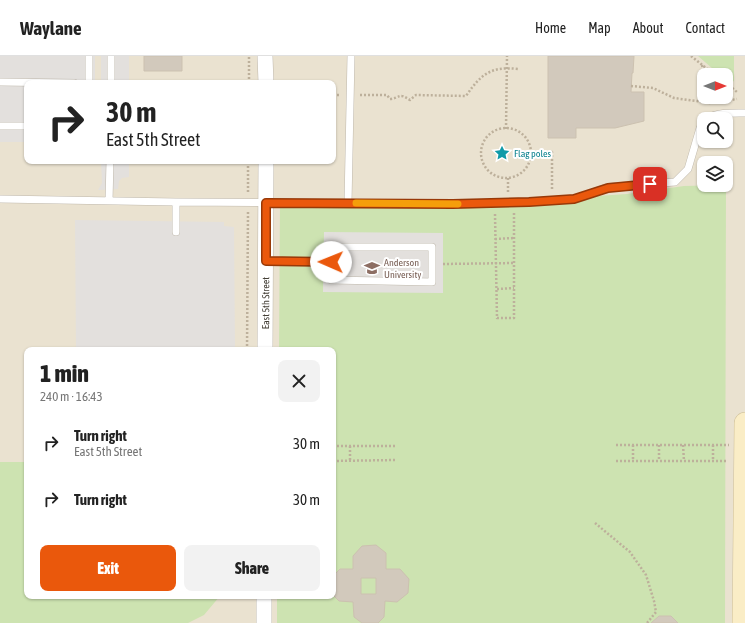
<!DOCTYPE html>
<meta charset="utf-8">
<style>
body{margin:0;font-family:"Asap Condensed",sans-serif;background:#f2f2f2;color:#222;height:100vh;display:flex;flex-direction:column;font-size:15px;white-space:nowrap}
*{box-sizing:border-box;margin:0}
p{font-size:13px;color:#767676}
.icon{flex:none;width:22px;height:22px;fill:none;stroke:currentColor;stroke-width:2;stroke-linecap:round;stroke-linejoin:round}
.map{position:relative;flex:1;overflow:hidden}
.sheet{position:absolute;left:24px;top:291px;width:312px;height:252px;display:flex;flex-direction:column;background:#fff;border-radius:8px;box-shadow:0 1px 3px #0004}
.sheet>*{flex:none}
.guide{position:absolute;left:24px;top:24px;width:312px;height:84px;border-radius:8px;box-shadow:0 1px 3px #0004;background:#fff;color:#222;overflow:hidden}
.needle{width:26px;rotate:90deg}
.fabs{position:absolute;left:697px;top:12px;display:grid;gap:8px}
.fabs a{display:grid;place-items:center;width:36px;height:36px;border-radius:8px;background:#fff;box-shadow:0 1px 3px #0004;font-size:20px}
.pin{position:absolute;display:grid;place-items:center;width:34px;height:34px;color:#fff;margin:-17px;border-radius:8px;box-shadow:0 2px 6px #0006}
.me{position:absolute;width:44px;margin:-22px;rotate:271deg;stroke-linejoin:round;filter:drop-shadow(0 0 3px #0008)}
.turn{display:flex;align-items:center;gap:14px;height:84px;padding:0 16px;font-size:18px}
.turn .icon{width:52px;height:52px;stroke-width:2.5}
.turn b{display:block;font-size:28px;line-height:34px}
.round{display:grid;place-items:center;flex:none;width:42px;height:42px;border-radius:8px;background:#f2f2f2}
.overview{display:flex;align-items:center;justify-content:space-between;height:68px;padding:0 16px}
h1{font-size:24px;font-weight:800;line-height:30px}
.cta{display:flex;gap:8px;margin-top:auto;padding:8px 16px}
.cta a{flex:1;height:46px;border-radius:8px;background:#ea580c;color:#fff;font-size:16px;font-weight:800;line-height:46px;text-align:center}
.cta a+a{background:#f2f2f2;color:#222}
ul{padding:0;list-style:none}
li{display:flex;align-items:center;gap:12px;height:56px;padding:0 16px}
li div{flex:1}
li b{display:block;font-size:15px}
li em{font-style:normal}
header{display:flex;align-items:center;gap:24px;box-sizing:border-box;height:56px;padding:0 20px;background:#fff;border-bottom:1px solid #e0e0e0}
header strong{font-size:19px}
nav{display:flex;gap:22px;margin-inline-start:auto;font-size:14px}
.map>svg:first-child{display:block}
</style>
<header>
<strong>Waylane</strong>
<nav><a>Home</a><a>Map</a><a>About</a><a>Contact</a></nav>
</header>
<div class="map">
<svg width="745" height="567" viewBox="0 0 745 567">
<rect width="100%" height="100%" fill="#f1eee6"/>
<path fill="#eae2d0" fill-rule="evenodd" d="M0,0H745V567H0ZM704,19H726V41H704ZM27,27H333V105H27ZM704,63H726V85H704ZM704,107H726V129H704ZM27,294H333V540H27Z"/>
<path fill="#cde3b1" d="M698,0H734V25C731,27 729,27 726,24V19H720Z
M726,128L725,567H277V540H333V294H279L280,147H495L627,138L684,130L726,129Z
M0,406H27V540H220L204,559L188,567H0Z"/>
<path fill="#e3e0dd" d="M0,0H95V27H27V86H0Z
M101,0H129V27H101Z
M101,105H129V121L122,122L119,125L118,133L98,134L102,127Z
M75,164L224,166V170L234,171L235,294H76Z
M324,176L443,177V237L323,236Z"/>
<path fill="#d2c9bc" stroke="#ccc1b0" fill-rule="evenodd" d="M144,0H182V15H144Z
M548,0H634L633,17H632L631,36H644V65L615,72H576V82H548Z
M376,489L386,497V513H400L409,523L408,537L397,546L385,545L384,561L378,567H362L354,561L353,546L339,545L333,539V520L340,513H353V500L362,490ZM361,522H376V538H361Z
M659,560H671L678,567H651Z"/>
<g fill="none" stroke-linecap="round" stroke-linejoin="round">
<defs>
<path id="service" d="M89,0V27
M0,26L74,27
M111,27V0
M708,63C715,56 735,57 745,57
M0,70H27
M0,143L176,146L453,148L508,147L574,143L608,131L675,126L688,113L700,72L704,67
M109,145L110,105
M176,146V176
M348,147L351,0
M330,191H432V226L331,224Z
M266,205L331,206"/>
<g id="minor">
<path d="M265,0L266,27"/>
<path id="s1" d="M265,294L266,105"/>
<path d="M264,540V567"/>
</g>
<path id="secondary" d="M743,567L745,367"/>
</defs>
<use href="#service" stroke="#bfb8ac" stroke-width="8"/>
<use href="#minor" stroke="#bfb8ac" stroke-width="16"/>
<use href="#secondary" stroke="#cebf98" stroke-width="22"/>
<path stroke="#bdb09b" stroke-width="2.5" stroke-dasharray="2 2" stroke-linecap="butt" d="M691,0L715,19
M702,9L704,19
M249,27V0
M726,27L737,36
M631,30L653,32L674,42L711,47
M333,39H341
M360,39H387L390,43C401,42 398,36 410,44L416,39L466,40C481,18 491,10 518,13
M710,41L711,47L737,43
M481 97a25 25 0 1 1 50 0a25 25 0 1 1-50 0Z
M506,73L507,0
M531,96H552V134
M508,122V137
M248,136V105
M495,158L497,262H514V156
M495,183L514,182
M443,208L514,207
M497,233L514,232
M247,294L248,155
M616,389H729
M633,389V405
M659,389V405
M683,389L684,405
M713,389V405
M333,390H395
M350,390V405
M333,405L396,404
M616,405H727
M595,467L630,496L646,519L654,545L656,556L647,567"/>
<use href="#service" stroke="#fff" stroke-width="7"/>
<use href="#minor" stroke="#fff" stroke-width="15"/>
<use href="#secondary" stroke="#faedc6" stroke-width="21"/>
</g>
<g fill="none" stroke-linecap="round" stroke-linejoin="round">
<defs>
<path id="route" d="M331,206L266,205V147L453,148L529,146L574,143L608,132L650,128"/>
</defs>
<use href="#route" stroke="#983908" stroke-width="10"/>
<use href="#route" stroke="#ea580c" stroke-width="7"/>
<path stroke="#f59e0b" stroke-width="7" d="M356,147L458,148"/>
</g>
<defs>
<symbol id="sight-bare" viewBox="-9 -9 18 18"><path d="M0-6L1.8-2.2L6-1.7L2.9 1.2L3.7 5.4L0 3.3L-3.7 5.4L-2.9 1.2L-6-1.7L-1.8-2.2Z" fill="#0f9aa8" stroke="#fff" stroke-width="2.5" paint-order="stroke"/></symbol>
<symbol id="university-bare" viewBox="-9 -9 18 18"><path d="M0-5L7-2L0 1L-7-2ZM-4 1L0 2.5L4 1V4Q0 6-4 4Z" fill="#8d6e63" stroke="#fff" stroke-width="2.5" paint-order="stroke"/></symbol>
</defs>
<g fill-rule="evenodd">
<use href="#sight-bare" x="491" y="86" width="22" height="22"/>
<use href="#university-bare" x="361" y="201" width="22" height="22"/>
</g>
<g text-anchor="middle" stroke-width="4" stroke-linejoin="round" paint-order="stroke">
<g font-size="10" fill="#0d838f" stroke="#fff" text-anchor="start">
<text x="514" y="101">Flag poles</text>
</g>
<g font-size="10" fill="#785e54" stroke="#fff" text-anchor="start">
<text x="384" y="210">Anderson<tspan x="384" dy="12">University</tspan></text>
</g>
<g font-size="10" fill="#433e35" stroke="#fff">
<text dy="4" stroke="none"><textPath href="#s1" startOffset="47">East 5th Street</textPath></text>
</g>
</g>
</svg>
<div class="fabs">
<a><svg class="needle" viewBox="-14 -14 28 28"><path d="M0-13l5 13h-10z" fill="#e53935"/><path d="M0 13l5-13h-10z" fill="#767676"/></svg></a>
<a><svg class="icon" aria-label="search" viewBox="0 0 24 24"><circle cx="10" cy="10" r="6"/><path d="M15 15l6 6"/></svg></a>
<a><svg class="icon" aria-label="layers" viewBox="0 0 24 24"><path d="M12 4l9 5-9 5-9-5zM3 14l9 5 9-5"/></svg></a>
</div>
<div class="pin" style="left:650px;top:128px;background:#d93025"><svg class="icon" aria-label="arrive" viewBox="0 0 24 24"><path d="M6 21V4h12l-3 4 3 4H6"/></svg></div>
<svg class="me" style="left:331px;top:206px" viewBox="-20 -20 40 40"><circle r="19" fill="#fff"/><path d="M0-13L10 11 0 6-10 11z" fill="#ea580c"/></svg>
<div class="guide">
<div class="turn"><svg class="icon" aria-label="right" viewBox="0 0 24 24"><path d="M7 20v-9h11M14 6l5 5-5 5"/></svg><div><b>30 m</b>East 5th Street</div></div>
</div>
<section class="sheet">
<div class="overview"><div><h1>1 min</h1><p>240 m · 16:43</p></div><a class="round"><svg class="icon" aria-label="close" viewBox="0 0 24 24"><path d="M6 6l12 12M18 6L6 18"/></svg></a></div>
<ul>
<li><svg class="icon" aria-label="right" viewBox="0 0 24 24"><path d="M7 20v-9h11M14 6l5 5-5 5"/></svg><div><b>Turn right</b><p>East 5th Street</p></div><em>30 m</em></li>
<li><svg class="icon" aria-label="right" viewBox="0 0 24 24"><path d="M7 20v-9h11M14 6l5 5-5 5"/></svg><div><b>Turn right</b></div><em>30 m</em></li>
</ul>
<div class="cta"><a>Exit</a><a>Share</a></div>
</section>
</div>
